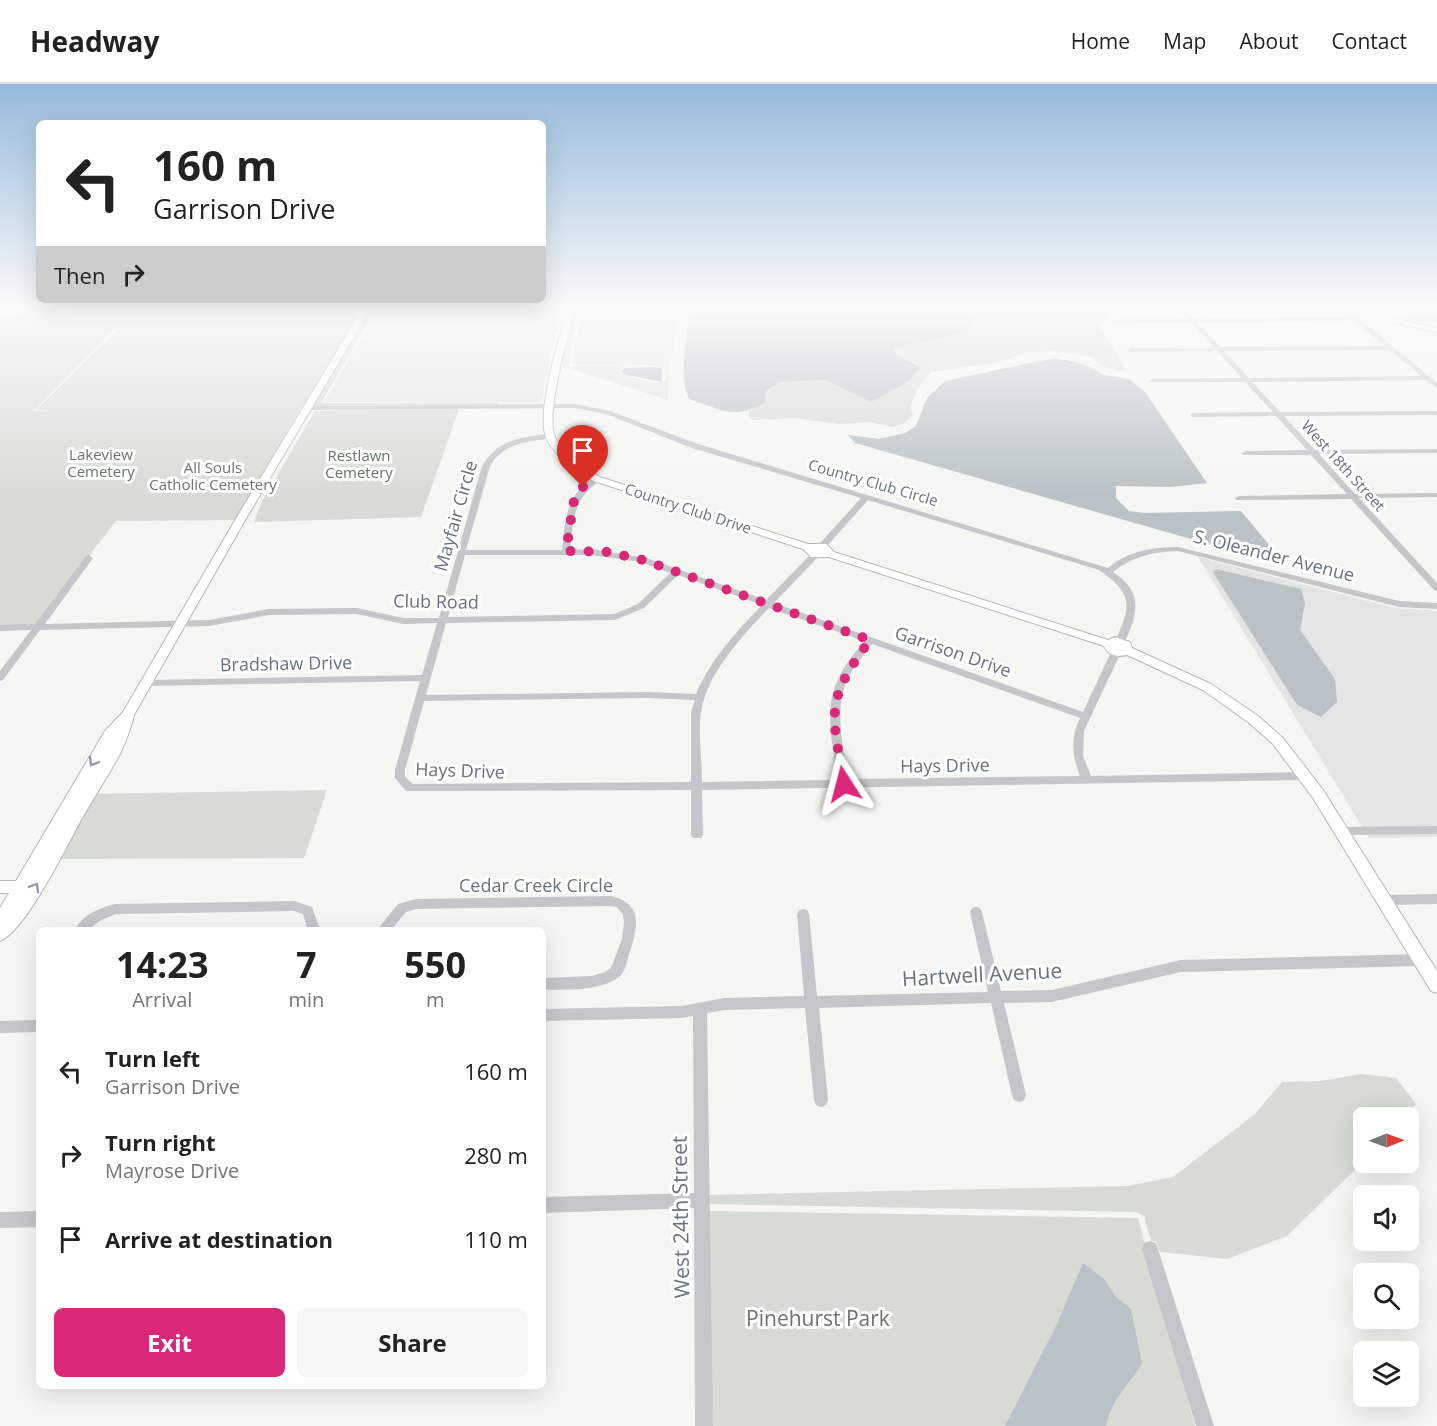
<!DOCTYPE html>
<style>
body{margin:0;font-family:"Open Sans",sans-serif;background:#f6f6f6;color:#222;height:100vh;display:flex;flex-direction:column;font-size:22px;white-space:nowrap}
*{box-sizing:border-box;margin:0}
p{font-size:20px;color:#767676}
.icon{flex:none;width:33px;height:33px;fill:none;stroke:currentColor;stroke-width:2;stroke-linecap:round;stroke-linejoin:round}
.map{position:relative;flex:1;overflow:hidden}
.sheet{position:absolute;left:36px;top:843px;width:510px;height:462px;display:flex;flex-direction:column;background:#fff;border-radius:9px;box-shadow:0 6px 24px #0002}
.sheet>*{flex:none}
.banner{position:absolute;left:36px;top:36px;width:510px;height:183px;border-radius:9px;box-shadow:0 6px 24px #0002;background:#fff;color:#222;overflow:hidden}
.needle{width:39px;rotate:89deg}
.controls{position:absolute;left:1353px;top:1023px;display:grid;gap:12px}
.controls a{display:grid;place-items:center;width:66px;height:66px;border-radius:9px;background:#fff;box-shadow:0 6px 24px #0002;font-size:30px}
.pin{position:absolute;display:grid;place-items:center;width:51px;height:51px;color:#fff;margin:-62px -26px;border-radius:50% 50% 50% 0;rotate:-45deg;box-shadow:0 0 6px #0007}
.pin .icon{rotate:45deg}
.me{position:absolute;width:66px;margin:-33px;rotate:351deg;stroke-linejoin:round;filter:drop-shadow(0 0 4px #0008)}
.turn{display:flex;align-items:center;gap:21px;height:126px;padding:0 18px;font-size:27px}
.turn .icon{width:78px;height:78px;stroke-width:2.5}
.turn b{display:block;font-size:42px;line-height:51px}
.then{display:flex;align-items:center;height:57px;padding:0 18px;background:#0003;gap:12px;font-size:22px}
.eta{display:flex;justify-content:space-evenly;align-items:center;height:102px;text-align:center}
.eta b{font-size:36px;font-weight:700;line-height:42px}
.cta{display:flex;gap:12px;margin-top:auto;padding:12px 18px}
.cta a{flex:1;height:69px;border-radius:9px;background:#db2777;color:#fff;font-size:24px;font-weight:700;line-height:69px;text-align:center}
.cta a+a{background:#f6f6f6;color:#222}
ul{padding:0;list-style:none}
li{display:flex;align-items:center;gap:18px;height:84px;padding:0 18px}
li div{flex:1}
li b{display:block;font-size:22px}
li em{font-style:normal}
header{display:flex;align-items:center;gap:36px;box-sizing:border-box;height:84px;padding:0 30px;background:#fff;border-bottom:2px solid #e0e0e0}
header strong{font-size:28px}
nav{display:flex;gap:33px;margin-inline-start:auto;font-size:21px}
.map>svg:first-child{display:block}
</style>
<header>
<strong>Headway</strong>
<nav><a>Home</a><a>Map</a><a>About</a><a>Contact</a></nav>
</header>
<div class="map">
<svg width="1437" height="1342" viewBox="0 0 1437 1342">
<rect width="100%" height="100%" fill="#f5f5f2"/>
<path fill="#e3e4e3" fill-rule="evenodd" d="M380,224H562L541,318H324Z
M575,224H579L569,282L669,281L668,316L562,282ZM640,281L665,283L667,290L664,298L655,299L622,291L618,287L624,283Z
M582,224H681L670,280L572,281Z
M1198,473L1395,524L1437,527V753L1369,754Z"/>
<path fill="#d6dcd3" d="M76,224H136L33,327H48L36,326L139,224H363L307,324L300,325L236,436L116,437L35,541H0V234L65,233Z
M370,224H377L321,319H499L498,321L312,322Z
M961,224H1100L1110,237L1099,242L1126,286L1118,287L1102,282L1091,273L1057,267L1028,268L995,279L931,288L919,302L910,322L913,331L903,340L893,343L870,338L839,340L794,334L753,336L749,332V327L765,319L766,307L780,298L827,296L871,318L908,298L918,280L897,271L894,267L905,259L942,253L967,228Z
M459,325L421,433L254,438L262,417L315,327Z
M327,706L304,774L45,775L86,710Z
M1361,990L1396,994L1416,1020L1404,1033L1364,1034L1363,1078L1287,1152L1227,1175L1160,1168L1156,1157H1151L1144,1132L1136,1128L709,1120V1111L1128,1102L1173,1093L1255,1030L1282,998L1321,997Z
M709,1127L1138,1134L1195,1342H712Z"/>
<path fill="#b9c2c7" d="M689,224H961L975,237C968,256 913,255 894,266L897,271L921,283L908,298L871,318L826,296L780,298L766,307L765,319C731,336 723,326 689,315C677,288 689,254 689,224Z
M1054,274L1081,279L1104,291L1129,295L1145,308L1207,399L1171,403L1116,402V414L1129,427L1144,429L1241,427L1270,462V467L1261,469H1240L855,359L848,351L879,355L905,349L916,342L927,314L945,297Z
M653,283L662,284V298L623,290L621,287L625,284Z
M1216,485L1301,505L1305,519L1300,546L1335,595L1337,618L1321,633L1297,621L1213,488Z
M1083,1179L1103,1194L1116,1213L1131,1225L1142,1279C1127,1305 1113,1312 1106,1342H1005L1057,1240Z"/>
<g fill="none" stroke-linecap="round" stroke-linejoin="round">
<defs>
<path id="secondary" d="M363,224H371L244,438L134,631C131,645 126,657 120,670C108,692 94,713 82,734C68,760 25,848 0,857V824L9,809H0V797H16L105,647L123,628L234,438Z
M568,224H576C568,252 545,328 555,353C563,372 584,383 600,393L808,460H826L834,468L1108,556L1115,553L1130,558L1132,564L1211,600L1258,632L1283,654L1323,706L1437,887V909L1431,907L1313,714L1273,660L1248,638L1203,606L1127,571C1118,573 1108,572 1104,562L829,473H811L803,465L594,397C576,386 554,373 546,353C536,327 560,252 568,224Z
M1326,224H1341L1437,244V248Z"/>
</defs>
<use href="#secondary" stroke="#b4b8bc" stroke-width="2"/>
<path fill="#c4c6ca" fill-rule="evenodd" d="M1178,224H1184L1194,235L1351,233L1340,224H1347L1437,299V304L1426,296L1252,298L1280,328L1437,327V331L1284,332L1315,366L1437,365V369L1319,370L1355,410L1437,409V413L1359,414L1437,499V507L1434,506L1351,415L1236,416L1235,414L1239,412L1347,410L1311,371H1243L1242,369L1246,367L1307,366L1276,332L1193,333L1190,331L1193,329L1273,328L1245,298H1150V296L1152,295L1242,294L1217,267L1130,268L1127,266L1130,264H1214L1191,238L1116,239L1113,237L1116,235H1188ZM1355,237L1385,262L1220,263L1197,238ZM1390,266L1421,292L1249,294L1224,267Z
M1408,233H1437V237H1409L1399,241L1396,239Z
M575,320L610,327L698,360L1108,484C1128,467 1152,463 1178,463L1399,517L1437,519V525L1399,523L1178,467C1153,468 1133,472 1113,488C1137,504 1140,520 1130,546C1127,552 1126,558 1120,561L1115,558C1131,521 1134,510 1099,486L868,416L827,462L816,464V460L821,458L861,414L692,364L606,330L575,324L307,326L304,324L307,322Z
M550,350H553V354C528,358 504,358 490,382L466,466H562C565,442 565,414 587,399C591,395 594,393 600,393V397C572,415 574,436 570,466L591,465L646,474L766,516L810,471L820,469V473L816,475L774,519L1083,628L1111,568L1116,565L1119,566L1121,568L1084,647L1083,672L1091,692L1306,688L1310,689L1311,692L1310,695L1306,696L702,706L703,751L701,754H693L691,751V706L406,707L395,694V686L420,597L147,602L142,599L147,596L422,591L437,539L403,540L357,530L269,531L209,542L40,546L3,596L0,597V587L31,546L0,547V541L35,540L86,472L89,471L93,474L45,540L209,536L269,525L357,524L403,534H439L482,382C498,355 521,353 550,350ZM465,471H591L641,478L670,489L638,520L614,530L448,533ZM678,491L762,521C737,547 710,576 696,610L646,608L426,611L446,539L615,536L644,524ZM769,524L864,557C855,569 844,581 838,595C823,627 833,663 838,696L702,698C702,677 698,647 701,628C707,589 743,551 769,524ZM872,560L1080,634C1070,656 1072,670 1080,692L849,695C843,662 833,627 848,594C854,582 864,571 872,560ZM646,614L695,616L691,628V698L413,700L405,693V686L424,617Z
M1437,742V750L1342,751L1338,750L1336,747L1338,744L1342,743Z
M1437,810V820L1385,821L1381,820L1379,816L1381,812L1385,811Z
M611,812C645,820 637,845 629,871C626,880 625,890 616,895C595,908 566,905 543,906V894L592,892L605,888L611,884L622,855L624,838L623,830L616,823L611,822L416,825L406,828L391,846H377L398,820L416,815Z
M294,817L312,823L320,846H308L303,830L294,827L116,830L101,836L88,846H75C83,830 99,824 116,820Z
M976,823L980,824L982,828L1001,907L1052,906L1181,876L1422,870L1426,872L1428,876L1426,880L1422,882L1181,888L1052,918L1004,919L1026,1011L1024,1016L1019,1018L1014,1016L1012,1011L991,919L819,924L828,1016L826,1021L821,1023L816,1021L814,1016L805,924L724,926L707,929L713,1342H695L694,1124L543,1129V1113L694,1109L693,932L682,934L543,937V925L682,922L724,914L804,912L797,830L799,826L803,825L807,826L809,830L817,912L988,908L970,828L972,824Z
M39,936V948L0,949V937Z
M39,1127V1143L0,1144V1128Z
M1150,1157L1156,1159L1158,1165L1214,1342H1196L1142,1165L1144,1159Z"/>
<use href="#secondary" fill="#fff" fill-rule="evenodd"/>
</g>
<defs><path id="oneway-chevron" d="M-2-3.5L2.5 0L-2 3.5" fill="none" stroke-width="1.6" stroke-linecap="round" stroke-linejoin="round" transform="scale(1.5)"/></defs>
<g stroke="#949da7">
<use href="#oneway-chevron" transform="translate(93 678) rotate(121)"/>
<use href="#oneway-chevron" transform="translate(35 803) rotate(-60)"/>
</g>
<linearGradient id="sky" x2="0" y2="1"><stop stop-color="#95badb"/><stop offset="0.54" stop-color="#fafaf9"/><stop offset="1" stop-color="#fafaf9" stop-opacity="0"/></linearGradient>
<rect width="1437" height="412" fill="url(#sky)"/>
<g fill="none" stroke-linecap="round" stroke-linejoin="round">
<path stroke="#db2777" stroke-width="10" stroke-dasharray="0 18" d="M583,403L574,416L566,467L608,468L643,476L870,556C824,618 832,628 844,700"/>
</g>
<g text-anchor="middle" stroke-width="6" stroke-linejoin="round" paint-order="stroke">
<g font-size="15" fill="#677865" stroke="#fff">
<text x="101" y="376">Lakeview<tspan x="101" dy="17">Cemetery</tspan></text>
<text x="359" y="377">Restlawn<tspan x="359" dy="17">Cemetery</tspan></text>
<text x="213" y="389">All Souls<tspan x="213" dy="17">Catholic Cemetery</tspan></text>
</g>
<g font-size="15" fill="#667381" stroke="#fff">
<text transform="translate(1343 382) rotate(48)" y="5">West 18th Street</text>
<text transform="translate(873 399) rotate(16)" y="5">Country Club Circle</text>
<text transform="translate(688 425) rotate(18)" y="5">Country Club Drive</text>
</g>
<g font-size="18" fill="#667381" stroke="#fff">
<text transform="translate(456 432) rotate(-74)" y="6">Mayfair Circle</text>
<text transform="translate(1274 472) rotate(14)" y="6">S. Oleander Avenue</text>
<text transform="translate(436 518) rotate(1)" y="6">Club Road</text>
<text transform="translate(953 568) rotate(19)" y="6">Garrison Drive</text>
<text transform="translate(286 580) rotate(-1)" y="6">Bradshaw Drive</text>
<text transform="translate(945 682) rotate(-1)" y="6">Hays Drive</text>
<text transform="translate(460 687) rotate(2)" y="6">Hays Drive</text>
<text x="536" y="808">Cedar Creek Circle</text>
</g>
<g font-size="21" fill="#667381" stroke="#fff">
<text transform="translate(982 891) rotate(-3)" y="7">Hartwell Avenue</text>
<text transform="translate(681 1133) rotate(-91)" y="7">West 24th Street</text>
</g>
<g font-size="21" fill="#677865" stroke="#fff">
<text x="818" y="1242">Pinehurst Park</text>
</g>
</g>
</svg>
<div class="controls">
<a><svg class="needle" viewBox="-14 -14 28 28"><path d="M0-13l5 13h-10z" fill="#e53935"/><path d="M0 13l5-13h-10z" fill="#767676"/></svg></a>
<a><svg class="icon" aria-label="sound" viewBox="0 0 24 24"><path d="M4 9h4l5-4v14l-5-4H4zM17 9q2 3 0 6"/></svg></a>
<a><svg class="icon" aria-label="search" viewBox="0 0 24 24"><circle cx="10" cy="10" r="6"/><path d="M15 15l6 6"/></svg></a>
<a><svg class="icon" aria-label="layers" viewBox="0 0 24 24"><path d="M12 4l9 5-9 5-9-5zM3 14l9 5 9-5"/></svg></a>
</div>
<div class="pin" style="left:583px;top:403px;background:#d93025"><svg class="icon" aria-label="arrive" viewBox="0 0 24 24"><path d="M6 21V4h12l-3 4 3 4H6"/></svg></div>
<svg class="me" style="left:844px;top:700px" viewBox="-20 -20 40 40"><path d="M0-17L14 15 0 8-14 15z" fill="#db2777" stroke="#fff" stroke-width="4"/></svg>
<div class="banner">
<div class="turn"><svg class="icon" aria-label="left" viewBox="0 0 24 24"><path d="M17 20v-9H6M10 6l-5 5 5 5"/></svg><div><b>160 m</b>Garrison Drive</div></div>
<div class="then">Then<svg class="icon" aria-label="right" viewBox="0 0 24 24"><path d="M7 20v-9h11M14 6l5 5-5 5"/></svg></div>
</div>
<section class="sheet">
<div class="eta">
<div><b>14:23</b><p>Arrival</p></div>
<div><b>7</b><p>min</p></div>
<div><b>550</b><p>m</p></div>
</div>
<ul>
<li><svg class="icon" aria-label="left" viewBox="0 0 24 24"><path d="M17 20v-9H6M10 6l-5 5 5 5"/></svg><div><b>Turn left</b><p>Garrison Drive</p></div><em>160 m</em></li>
<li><svg class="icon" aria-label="right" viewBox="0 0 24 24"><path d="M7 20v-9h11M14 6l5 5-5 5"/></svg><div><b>Turn right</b><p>Mayrose Drive</p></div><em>280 m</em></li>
<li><svg class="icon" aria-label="arrive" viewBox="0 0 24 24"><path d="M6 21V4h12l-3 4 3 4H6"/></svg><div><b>Arrive at destination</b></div><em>110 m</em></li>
</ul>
<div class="cta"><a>Exit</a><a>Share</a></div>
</section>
</div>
